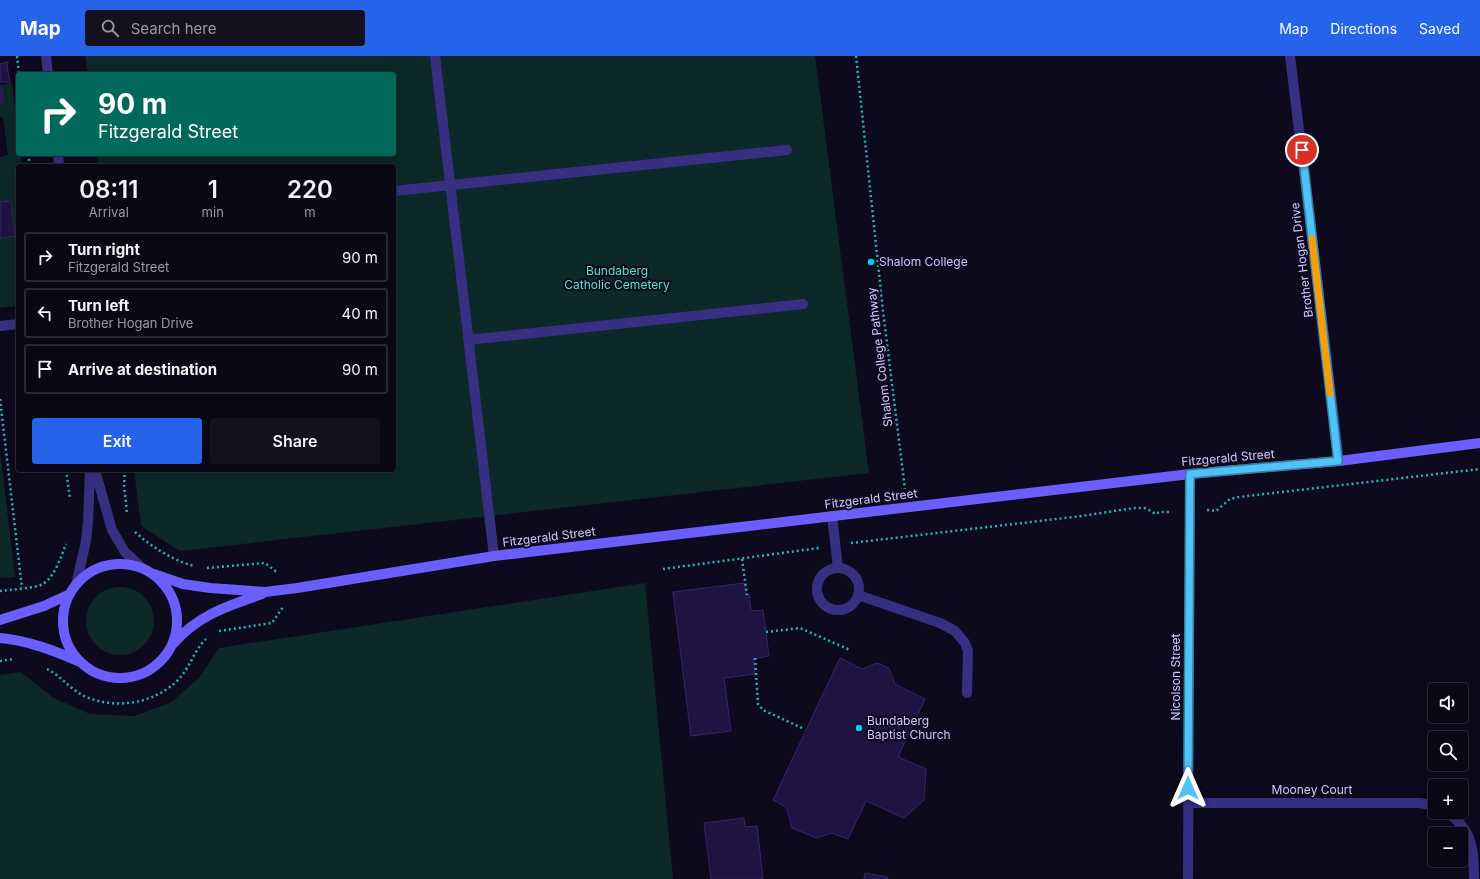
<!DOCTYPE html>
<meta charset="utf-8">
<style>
body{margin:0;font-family:Inter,sans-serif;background:#13111f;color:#f1f3f6;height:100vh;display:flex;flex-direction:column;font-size:15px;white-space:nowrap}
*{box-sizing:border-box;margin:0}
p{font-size:13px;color:#999aa1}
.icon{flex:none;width:22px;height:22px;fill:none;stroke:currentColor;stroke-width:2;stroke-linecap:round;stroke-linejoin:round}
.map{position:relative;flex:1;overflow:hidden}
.side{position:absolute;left:16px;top:108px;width:380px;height:308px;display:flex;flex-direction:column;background:#0a0816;border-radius:4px;box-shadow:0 4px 16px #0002,0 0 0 1px #2a2935}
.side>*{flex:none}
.banner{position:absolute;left:16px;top:16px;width:380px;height:84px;border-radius:4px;box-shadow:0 4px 16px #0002,0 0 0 1px #2a2935;background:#00695c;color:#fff;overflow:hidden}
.fabs{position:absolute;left:1428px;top:627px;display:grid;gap:8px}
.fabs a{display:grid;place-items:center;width:40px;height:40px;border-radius:4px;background:#0a0816;box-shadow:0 4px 16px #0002,0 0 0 1px #2a2935;font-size:20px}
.pin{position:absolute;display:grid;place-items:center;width:34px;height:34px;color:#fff;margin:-17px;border:2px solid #fff;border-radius:50%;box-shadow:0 1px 4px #0007}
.me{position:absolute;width:44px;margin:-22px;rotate:0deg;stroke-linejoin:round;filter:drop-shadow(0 0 3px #0008)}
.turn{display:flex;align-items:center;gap:14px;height:84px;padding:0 16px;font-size:18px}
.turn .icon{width:52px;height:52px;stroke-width:2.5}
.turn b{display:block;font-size:28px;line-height:34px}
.eta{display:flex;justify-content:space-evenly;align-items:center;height:68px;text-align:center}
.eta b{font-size:24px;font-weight:600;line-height:28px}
.button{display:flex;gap:8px;margin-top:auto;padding:8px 16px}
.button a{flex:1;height:46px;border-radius:4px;background:#2563eb;color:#fff;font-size:16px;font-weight:600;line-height:46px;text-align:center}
.button a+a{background:#13111f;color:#f1f3f6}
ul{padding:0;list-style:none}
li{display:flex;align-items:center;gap:12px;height:50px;margin:0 8px 6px;padding:0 8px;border:2px solid #2a2935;border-radius:4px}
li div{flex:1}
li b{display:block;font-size:15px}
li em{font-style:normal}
header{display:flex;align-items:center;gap:24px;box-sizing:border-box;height:56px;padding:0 20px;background:#2563eb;color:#fff}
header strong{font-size:19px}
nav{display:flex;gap:22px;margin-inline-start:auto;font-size:14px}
.search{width:280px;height:36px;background:#13111f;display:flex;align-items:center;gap:10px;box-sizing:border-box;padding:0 14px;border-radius:4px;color:#999aa1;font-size:15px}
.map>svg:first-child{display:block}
</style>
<header>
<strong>Map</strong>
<div class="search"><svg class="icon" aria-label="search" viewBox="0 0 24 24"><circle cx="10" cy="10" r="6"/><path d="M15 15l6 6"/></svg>Search here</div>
<nav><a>Map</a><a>Directions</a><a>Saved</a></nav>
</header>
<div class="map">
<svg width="1480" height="823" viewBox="0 0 1480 823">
<rect width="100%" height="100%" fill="#0e0a1e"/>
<path fill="#0c2829" d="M85,0H815L869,417L180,495L141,470L134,414H394V110H98L97,98H394V18H88Z
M12,27L18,77V98H20L22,110H18V250L0,252V182L15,180L11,145L0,146V101L8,99L3,61H0V29Z
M0,395L15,521L0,522Z
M645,527L673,823H0V619L21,616L52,641L90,658L134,660L170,647L199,622L219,592Z
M86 565a34 34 0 1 1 68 0a34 34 0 1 1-68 0Z"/>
<path fill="#1f1441" stroke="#37246f" d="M8,6L7,10L10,26H0V8Z
M0,32H2L3,46H0Z
M11,145L15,180L0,182V146Z
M744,527L746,539L749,538L751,555L763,554L769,600L753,603L755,618L724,622L731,675L691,680L673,536Z
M840,602L862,613L877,607L889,612L895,628L925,643L898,701L926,713L924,744L904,762L866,745L848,783L832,777L816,782L792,772L787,754L788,752L773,744Z
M744,762L745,771L757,770L763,823H711L704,767Z
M865,817L888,821L887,823H864Z"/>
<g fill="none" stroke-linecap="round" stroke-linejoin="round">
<path stroke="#21b9b7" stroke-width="2.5" stroke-dasharray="2 3" stroke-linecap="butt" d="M17,0L19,18
M856,0L883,255L905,433
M28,98L30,110
M0,343L22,532
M66,414L70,443
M125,414L124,429L127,457
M1207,454L1216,455L1230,443L1239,441L1480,413
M135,476C152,491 172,504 194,510
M851,487L1082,460L1134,452H1144L1151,455L1155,458L1160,456H1172
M742,503L747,539
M207,512L265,507L278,517
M663,513L819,492
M0,535C9,534 37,532 43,528C55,520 61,501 66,488
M219,575L272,567L283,551
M766,576L800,572L850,594
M755,602L758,648L763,654L802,672
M0,605L14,603
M47,613C61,620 70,633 84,640C115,654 154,648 178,624C190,612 194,594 206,583"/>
<path stroke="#373082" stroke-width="10" d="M435,0L494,500
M394,135L787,94
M0,270L18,268
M468,284L803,248
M832,460L838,512
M817 533a21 21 0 1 1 42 0a21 21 0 1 1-42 0Z
M858,539L940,567L955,575L965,587L968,595L967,637"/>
<path stroke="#373082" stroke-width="10" d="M46,0L48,18
M1290,0L1339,405
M58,98L59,110
M95,414L112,474L125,496L142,512
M76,529L86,485L88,466L90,414
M1188,747H1420L1435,750
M1446,756C1473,773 1474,794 1474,823
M1188,823L1190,418"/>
<path stroke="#6a5eff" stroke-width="10" d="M63 565a57 57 0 1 1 114 0a57 57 0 1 1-114 0Z
M154,518L183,528L210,532L265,536L297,532L494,500L1190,418L1339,405L1480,387
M0,564L44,550L70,538
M0,582C29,585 53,594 80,606
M174,587C198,559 228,550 262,538"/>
</g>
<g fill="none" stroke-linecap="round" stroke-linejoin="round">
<defs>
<path id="route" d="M1188,732L1190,418L1338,405L1302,94"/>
</defs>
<use href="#route" stroke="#337fa1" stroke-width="10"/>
<use href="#route" stroke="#4fc3f7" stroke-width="7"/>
<path stroke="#f59e0b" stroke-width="7" d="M1312,183L1330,337"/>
</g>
<g fill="#00cef2" stroke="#0e0a1e" stroke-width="1.5">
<circle cx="871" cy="206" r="4"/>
<circle cx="859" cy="672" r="4"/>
</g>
<g text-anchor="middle" stroke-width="4" stroke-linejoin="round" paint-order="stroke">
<g font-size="12" fill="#d0c7ff" stroke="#0e0a1e">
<text transform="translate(1302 204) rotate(-97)" y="4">Brother Hogan Drive</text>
<text transform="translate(880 301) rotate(-97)" y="4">Shalom College Pathway</text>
<text transform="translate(1228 402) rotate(-5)" y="4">Fitzgerald Street</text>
<text transform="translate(871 443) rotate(-7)" y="4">Fitzgerald Street</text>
<text transform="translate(549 481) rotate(-7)" y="4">Fitzgerald Street</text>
<text transform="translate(1176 621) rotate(-90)" y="4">Nicolson Street</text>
<text x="1312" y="738">Mooney Court</text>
</g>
<g font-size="12" fill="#d0c7ff" stroke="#0e0a1e" text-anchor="start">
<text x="879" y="210">Shalom College</text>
<text x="867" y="669">Bundaberg<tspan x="867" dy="14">Baptist Church</tspan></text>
</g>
<g font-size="12" fill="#48eac9" stroke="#0e0a1e">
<text x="617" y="219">Bundaberg<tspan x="617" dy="14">Catholic Cemetery</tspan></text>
</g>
</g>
</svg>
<div class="fabs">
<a><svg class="icon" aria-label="sound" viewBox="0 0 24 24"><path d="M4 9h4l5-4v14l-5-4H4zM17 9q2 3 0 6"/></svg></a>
<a><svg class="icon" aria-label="search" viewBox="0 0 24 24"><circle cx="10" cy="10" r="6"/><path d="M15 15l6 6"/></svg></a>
<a>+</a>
<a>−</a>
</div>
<div class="pin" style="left:1302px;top:94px;background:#d93025"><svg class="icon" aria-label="arrive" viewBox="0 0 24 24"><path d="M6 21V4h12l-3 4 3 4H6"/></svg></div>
<svg class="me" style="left:1188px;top:732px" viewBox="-20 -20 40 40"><path d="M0-17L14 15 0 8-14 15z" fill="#4fc3f7" stroke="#fff" stroke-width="4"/></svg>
<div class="banner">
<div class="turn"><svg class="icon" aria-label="right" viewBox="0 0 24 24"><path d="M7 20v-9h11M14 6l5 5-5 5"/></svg><div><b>90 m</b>Fitzgerald Street</div></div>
</div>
<section class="side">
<div class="eta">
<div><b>08:11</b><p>Arrival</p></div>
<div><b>1</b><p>min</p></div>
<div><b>220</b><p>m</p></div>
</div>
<ul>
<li><svg class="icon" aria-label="right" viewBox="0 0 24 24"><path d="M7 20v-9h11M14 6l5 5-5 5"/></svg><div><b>Turn right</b><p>Fitzgerald Street</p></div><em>90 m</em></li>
<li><svg class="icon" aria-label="left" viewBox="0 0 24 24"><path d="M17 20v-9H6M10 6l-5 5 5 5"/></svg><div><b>Turn left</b><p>Brother Hogan Drive</p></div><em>40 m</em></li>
<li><svg class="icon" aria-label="arrive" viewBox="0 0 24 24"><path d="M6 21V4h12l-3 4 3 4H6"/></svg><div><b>Arrive at destination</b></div><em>90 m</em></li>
</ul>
<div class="button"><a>Exit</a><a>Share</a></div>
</section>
</div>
